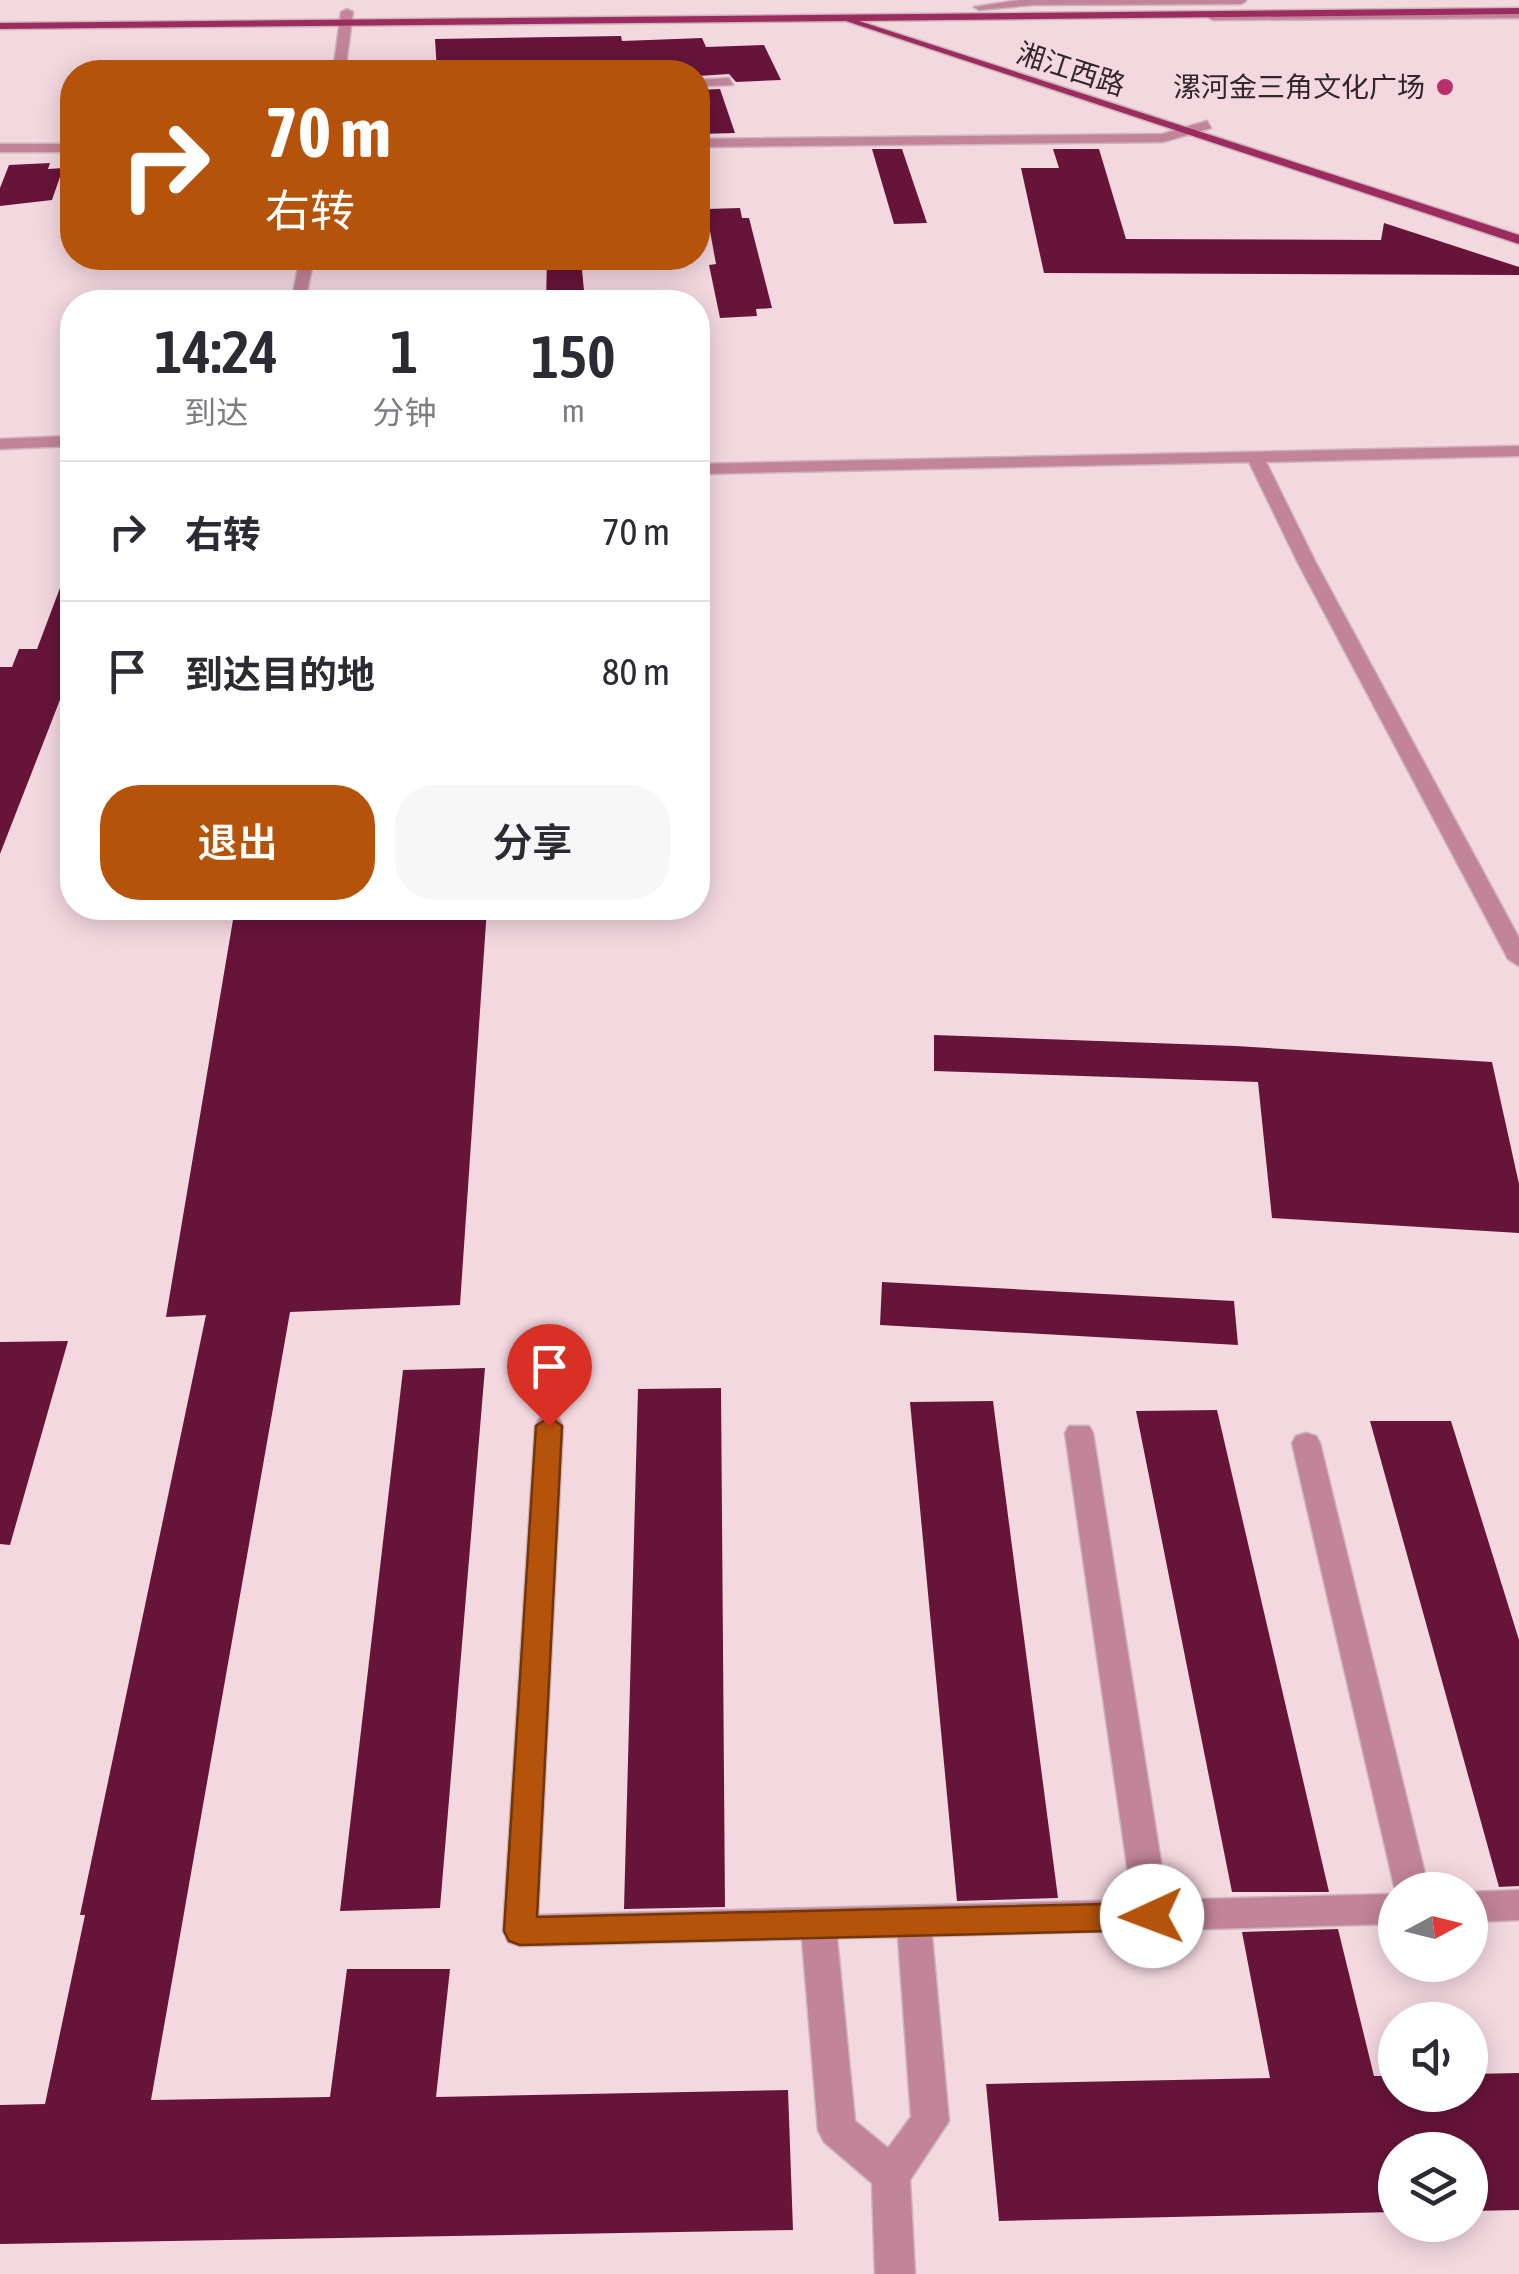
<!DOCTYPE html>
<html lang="zh">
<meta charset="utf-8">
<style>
body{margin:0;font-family:"Asap Condensed","Noto Sans SC",sans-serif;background:#f7f7f7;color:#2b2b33;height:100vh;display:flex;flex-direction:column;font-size:38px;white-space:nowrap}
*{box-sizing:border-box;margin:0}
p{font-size:32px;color:#7c7c81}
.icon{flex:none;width:55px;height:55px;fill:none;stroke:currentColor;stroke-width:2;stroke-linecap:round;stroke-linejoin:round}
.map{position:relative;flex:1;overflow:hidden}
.sheet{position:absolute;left:60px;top:290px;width:650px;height:630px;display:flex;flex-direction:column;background:#fff;border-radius:40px;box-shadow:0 5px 25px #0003}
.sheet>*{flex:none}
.hud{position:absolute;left:60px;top:60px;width:650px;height:210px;border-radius:40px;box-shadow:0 5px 25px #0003;background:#b45309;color:#fff;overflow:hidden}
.needle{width:65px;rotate:83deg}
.controls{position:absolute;left:1378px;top:1872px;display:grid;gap:20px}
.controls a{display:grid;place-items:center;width:110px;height:110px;border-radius:50%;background:#fff;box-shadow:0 5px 25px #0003;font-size:50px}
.pin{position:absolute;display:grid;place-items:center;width:85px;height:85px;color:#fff;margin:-102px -42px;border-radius:50% 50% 50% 0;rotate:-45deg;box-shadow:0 0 10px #0007}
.pin .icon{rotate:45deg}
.me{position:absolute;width:110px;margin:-55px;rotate:268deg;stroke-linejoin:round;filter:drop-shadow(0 0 8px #0008)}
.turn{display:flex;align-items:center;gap:35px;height:210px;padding:0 40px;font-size:45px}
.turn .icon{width:130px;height:130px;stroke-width:2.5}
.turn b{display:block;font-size:70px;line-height:85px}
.eta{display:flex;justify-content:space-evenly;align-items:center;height:170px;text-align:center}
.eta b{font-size:60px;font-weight:600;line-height:70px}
.cta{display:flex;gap:20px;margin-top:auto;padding:20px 40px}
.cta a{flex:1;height:115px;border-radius:40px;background:#b45309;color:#fff;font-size:40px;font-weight:600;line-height:115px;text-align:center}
.cta a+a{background:#f7f7f7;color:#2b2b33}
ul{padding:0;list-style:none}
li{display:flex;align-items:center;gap:30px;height:140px;padding:0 40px;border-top:2px solid #e1e1e2}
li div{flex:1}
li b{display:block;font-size:38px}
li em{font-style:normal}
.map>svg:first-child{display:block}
</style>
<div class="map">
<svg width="1519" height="2274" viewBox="0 0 1519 2274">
<rect width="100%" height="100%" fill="#f4d8e0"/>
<path fill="#67143b" d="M621,36L622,41L702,38L706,47L764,45L781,80L736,82L729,74L698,76V72H437L435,39Z
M720,89L735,133L698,134V90Z
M872,149H902L927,223L894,224Z
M1053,149H1099L1126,239L1381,240L1384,223L1519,267V275L1044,273L1021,168H1059Z
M50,163L48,169L63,168L52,200L0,206V188L9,165Z
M740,208L742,218H749L772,308L756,309L757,316L720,318L709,265L716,264L706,209Z
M547,258H581L585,302H546Z
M69,564L72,565V669L0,854V667H12L19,649H37Z
M235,908H487L460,1305L290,1312L151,2100L330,2097L347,1969H450L436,2097L788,2090L793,2230L0,2244V2105L45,2104L85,1915H80L206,1315L166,1317Z
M934,1035L1236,1046L1492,1062L1519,1184V1233L1272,1218L1258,1082L934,1071Z
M882,1282L1234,1301L1238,1345L880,1325Z
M68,1341L10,1545L0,1544V1342Z
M485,1368L440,1908L340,1911L403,1370Z
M721,1388L725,1907L624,1909L638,1389Z
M993,1401L1058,1898L957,1901L910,1402Z
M1217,1410L1329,1892H1232L1136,1411Z
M1370,1421H1451L1519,1640V1886L1499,1887Z
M1338,1929L1374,2076H1395V2095H1470V2074L1519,2073V2210L1470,2211V2150H1395V2212L999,2221L986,2084L1270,2078L1242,1932Z"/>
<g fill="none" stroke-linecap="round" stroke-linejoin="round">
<defs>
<path id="minor" d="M1019,0H1246V1L1241,4L1033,5L979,10L974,7Z
M347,9L353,12L345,72H333L341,12Z
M1519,12V18L1213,20L1207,17L1213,14Z
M729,78L733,85L698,86V80Z
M1207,121L1211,128L1163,142L698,147V139L1162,134Z
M0,144H72V152H0Z
M300,258H314L305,302H291Z
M72,436V446L0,449V439Z
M1519,446V456L1266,462L1316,563L1519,938V966L1508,959L1298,563L1249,462L698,474V464Z
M549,1416L559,1419L563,1426L538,1915L1132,1900L1065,1433L1069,1426H1089L1093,1433L1167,1900L1395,1894V1924L932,1936L949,2121L910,2180L915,2274H875L872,2183L824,2142L818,2130L802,1939L520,1946L508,1942L503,1931L535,1426L539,1419ZM898,1937L911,2117L888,2148L855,2121L837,1938Z
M1306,1433L1316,1436L1320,1443L1429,1890H1395L1292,1443L1296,1436Z
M1519,1890V1920L1470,1922V1892Z"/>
<path id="major" d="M1519,8V14L859,21L1519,235V244L846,21L0,29V23Z"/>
</defs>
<use href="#minor" stroke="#cdb4bc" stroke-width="3"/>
<use href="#major" stroke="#cdb4bc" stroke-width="3"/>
<use href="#minor" fill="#c28499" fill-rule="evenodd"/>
<use href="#major" fill="#9c2c5e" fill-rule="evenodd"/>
</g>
<path fill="#b45309" stroke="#753606" stroke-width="2.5" d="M549,1417L562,1426L537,1917L1152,1903L1163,1907L1167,1916L1163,1926L1152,1930L520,1945L509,1941L504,1931L536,1426Z"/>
<circle fill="#b82f6d" stroke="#f4d8e0" stroke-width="4" cx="1445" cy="87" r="10"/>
<g text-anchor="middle" stroke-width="10" stroke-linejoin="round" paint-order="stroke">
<g font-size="28" fill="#31262a" stroke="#f4d8e0">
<text transform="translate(1071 69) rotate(18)" y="10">湘江西路</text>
</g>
<g font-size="28" fill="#31262a" stroke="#f4d8e0" text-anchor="end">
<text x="1425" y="97">漯河金三角文化广场</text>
</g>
</g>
</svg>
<div class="controls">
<a><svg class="needle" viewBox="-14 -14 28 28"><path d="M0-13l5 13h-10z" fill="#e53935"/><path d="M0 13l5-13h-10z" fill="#7c7c81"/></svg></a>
<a><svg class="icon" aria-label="sound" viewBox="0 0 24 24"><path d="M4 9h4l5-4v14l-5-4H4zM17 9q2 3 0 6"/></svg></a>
<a><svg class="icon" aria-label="layers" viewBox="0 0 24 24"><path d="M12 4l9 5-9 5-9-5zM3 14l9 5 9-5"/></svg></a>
</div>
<div class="pin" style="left:549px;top:1426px;background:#d93025"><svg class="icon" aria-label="arrive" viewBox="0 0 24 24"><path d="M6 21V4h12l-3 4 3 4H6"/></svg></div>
<svg class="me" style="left:1152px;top:1916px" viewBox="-20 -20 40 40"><circle r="19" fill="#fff"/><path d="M0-13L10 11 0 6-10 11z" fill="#b45309"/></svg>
<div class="hud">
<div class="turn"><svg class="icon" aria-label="right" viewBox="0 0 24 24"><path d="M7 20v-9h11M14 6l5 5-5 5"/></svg><div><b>70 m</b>右转</div></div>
</div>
<section class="sheet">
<div class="eta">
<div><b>14:24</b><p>到达</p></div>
<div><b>1</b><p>分钟</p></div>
<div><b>150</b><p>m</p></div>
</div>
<ul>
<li><svg class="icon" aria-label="right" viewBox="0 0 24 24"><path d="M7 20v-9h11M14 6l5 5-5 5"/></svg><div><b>右转</b></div><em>70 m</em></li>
<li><svg class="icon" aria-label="arrive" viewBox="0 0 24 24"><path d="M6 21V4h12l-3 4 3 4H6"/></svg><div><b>到达目的地</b></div><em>80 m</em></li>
</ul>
<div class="cta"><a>退出</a><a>分享</a></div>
</section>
</div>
